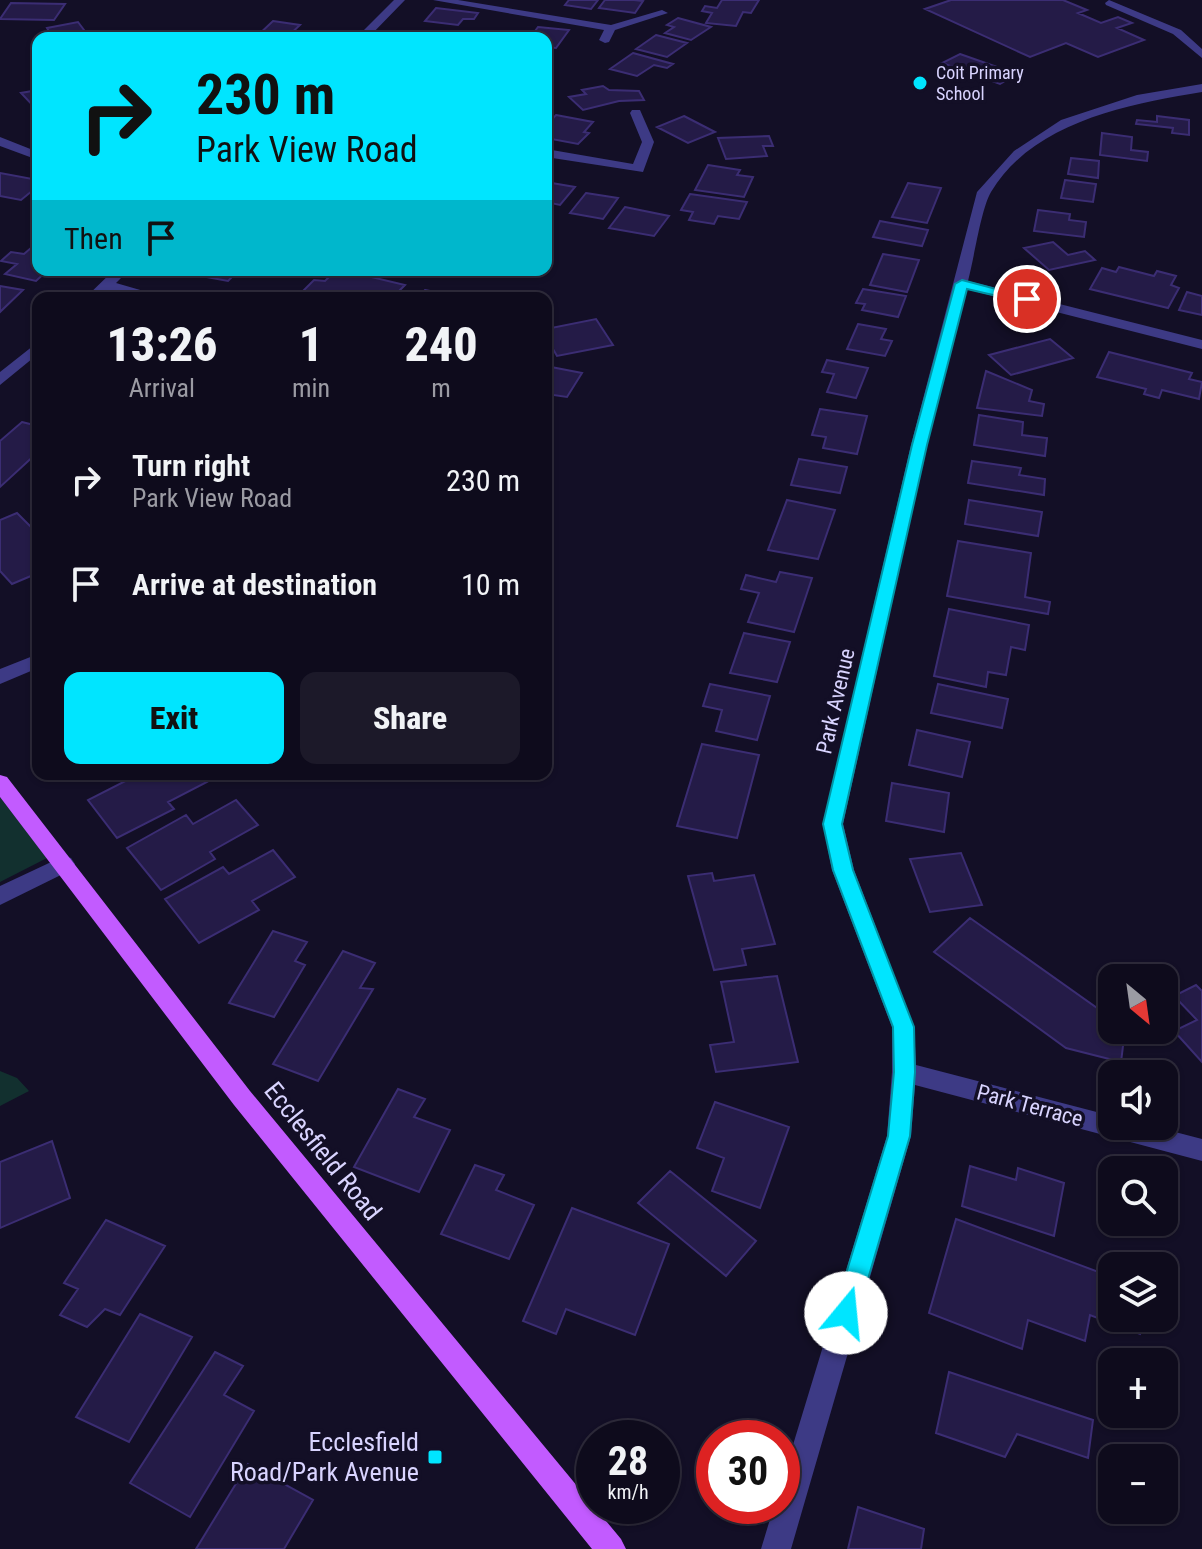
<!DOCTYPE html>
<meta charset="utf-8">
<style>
body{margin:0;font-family:"Roboto Condensed",sans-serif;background:#1c1929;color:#f1f3f6;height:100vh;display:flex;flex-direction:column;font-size:30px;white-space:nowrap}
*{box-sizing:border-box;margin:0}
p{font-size:26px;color:#9b9ba3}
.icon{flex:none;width:44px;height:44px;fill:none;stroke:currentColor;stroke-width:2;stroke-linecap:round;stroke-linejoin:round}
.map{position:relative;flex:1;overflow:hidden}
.side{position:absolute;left:32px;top:292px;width:520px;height:488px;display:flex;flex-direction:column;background:#0e0b1c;border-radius:16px;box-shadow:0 2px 6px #0004,0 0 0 2px #2e2b3b}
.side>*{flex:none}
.guide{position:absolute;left:32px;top:32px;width:520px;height:244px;border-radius:16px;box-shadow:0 2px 6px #0004,0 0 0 2px #2e2b3b;background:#00e5ff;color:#111;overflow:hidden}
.needle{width:52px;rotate:151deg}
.tools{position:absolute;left:1098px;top:964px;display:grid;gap:16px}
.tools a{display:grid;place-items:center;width:80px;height:80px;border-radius:16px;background:#0e0b1c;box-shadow:0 2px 6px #0004,0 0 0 2px #2e2b3b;font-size:40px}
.speed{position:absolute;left:576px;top:1420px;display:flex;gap:16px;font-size:40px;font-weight:700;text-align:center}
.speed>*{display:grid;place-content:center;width:104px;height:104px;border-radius:50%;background:#0e0b1c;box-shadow:0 2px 6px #0004,0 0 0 2px #2e2b3b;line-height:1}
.speed small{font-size:20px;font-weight:400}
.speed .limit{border:12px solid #d22;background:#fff;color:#111}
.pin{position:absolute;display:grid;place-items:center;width:68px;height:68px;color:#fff;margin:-34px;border:4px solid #fff;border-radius:50%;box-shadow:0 2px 8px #0007}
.me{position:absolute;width:88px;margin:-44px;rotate:17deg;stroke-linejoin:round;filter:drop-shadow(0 0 6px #0008)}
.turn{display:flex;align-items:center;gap:28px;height:168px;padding:0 32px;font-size:36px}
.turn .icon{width:104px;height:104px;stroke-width:2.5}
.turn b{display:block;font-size:56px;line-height:68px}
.then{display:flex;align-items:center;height:76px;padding:0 32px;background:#0003;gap:16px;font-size:30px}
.eta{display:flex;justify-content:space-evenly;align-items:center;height:136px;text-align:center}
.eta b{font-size:48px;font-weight:800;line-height:56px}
.primary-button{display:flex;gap:16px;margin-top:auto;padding:16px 32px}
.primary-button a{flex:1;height:92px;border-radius:16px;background:#00e5ff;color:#111;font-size:32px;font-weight:800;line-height:92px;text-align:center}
.primary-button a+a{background:#1c1929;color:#f1f3f6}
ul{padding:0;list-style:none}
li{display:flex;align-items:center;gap:24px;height:104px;padding:0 32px}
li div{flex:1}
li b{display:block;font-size:30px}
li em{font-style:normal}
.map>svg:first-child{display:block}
</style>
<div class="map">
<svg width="1202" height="1549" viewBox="0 0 1202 1549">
<rect width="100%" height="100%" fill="#130f26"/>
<path fill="#12302f" d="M0,797L47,858L0,882Z
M0,1071L17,1078L29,1091L0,1106Z"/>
<path fill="#241b47" stroke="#3b2d73" stroke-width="2" d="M569,0H598L591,9L565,5Z
M605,0H634L643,1L635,13L599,8Z
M722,0H759L751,13L743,12L736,26L706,23L712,13L702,11L705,6L717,8Z
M951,0H1063L1087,10L1078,13L1101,23L1118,17L1132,23L1117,28L1144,40L1098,57L1066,43L1030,57L925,9Z
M11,3L65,4L54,20L0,19Z
M436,8L478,13L474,19H463L458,25L425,21Z
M678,18L711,27L691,40L665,33L674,27L667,25Z
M273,21L300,25L286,38H255Z
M78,22L90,38H53L47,28Z
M538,27L569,30L556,48L546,47V38H530Z
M656,35L687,43L667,57L636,49Z
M633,53L673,64L667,68L654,65L637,76L610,69Z
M960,54L1017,74L1000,84L942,63Z
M603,86L609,90L639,91L644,100L619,101L583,110L569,97L586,94L582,90Z
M38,90V111L21,93Z
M556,115L593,122L584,132L589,133L578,144L546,138V126Z
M684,116L715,132L688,143L657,127Z
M1157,116L1189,120V135L1172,133L1173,128L1136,124L1137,120L1157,122Z
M1102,133L1132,137L1131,150L1148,152L1147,161L1100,155Z
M769,136L773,146H763L767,156L726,159L718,138Z
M1071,158L1099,161L1098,178L1068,174Z
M708,165L740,170L737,175L753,177L744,197L695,190Z
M0,173L38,180V186L21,200L0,196Z
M1065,180L1096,184L1093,202L1061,198Z
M546,182L575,187L560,205L546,202Z
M908,183L941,188L927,223L892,217Z
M586,193L618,198L603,219L570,213Z
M690,194L747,202L739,219L718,216L714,224L689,220L693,212L681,210Z
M625,207L669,216L654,236L609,228Z
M1038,210L1070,214L1069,220L1086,222L1084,237L1034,231Z
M880,221L928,230L922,246L873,237Z
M38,242V270H48L36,281L5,274L17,264L1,261L11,252L24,254Z
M1053,242L1068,255L1085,251L1095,260L1049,270L1024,248Z
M883,254L919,260L907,292L870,285Z
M1119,267L1154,276L1157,271L1176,276L1171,285L1179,288L1168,308L1090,289L1102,268L1116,272Z
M201,270H239L228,281L196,275Z
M336,270H369L372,271L367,276L405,285L392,298L297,297L314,280L325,281Z
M0,286L23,290L0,312Z
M863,289L906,296L898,317L862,310L865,304L856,303Z
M425,290L465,298H406L408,295L419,297Z
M499,291L542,298H495Z
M1187,292L1202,296V315L1179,310Z
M596,319L613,345L557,356L546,337V329Z
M858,324L886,329L881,339L892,341L885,356L847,349Z
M1050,339L1073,358L1011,375L989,355Z
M1109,352L1192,373L1189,379L1202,382L1199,399L1162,390L1159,398L1144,394L1146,389L1097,377Z
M827,360L868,368L856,398L827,392L834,374L822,372Z
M546,366L582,373L567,397L546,394Z
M986,371L1032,390L1029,401L1044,404L1042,416L977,408Z
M820,409L867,416L857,454L823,448L826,437L812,435Z
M979,415L1023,422L1022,435L1047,438L1045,456L974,445Z
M22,422L38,426V452L0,487V441Z
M799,459L847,467L840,493L791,485Z
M972,461L1021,468L1019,475L1045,479L1044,495L968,483Z
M787,500L835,510L818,559L768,550Z
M969,500L1042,512L1038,536L965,524Z
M17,513L38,534V573L12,584L0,571V520Z
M958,541L1031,553L1025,597L1050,602L1048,614L947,596Z
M780,572L812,578L794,632L748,622L759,593L741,589L746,575L776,582Z
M949,609L1029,625L1025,650L1011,647L1006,675L988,672L986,687L934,676Z
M744,633L790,642L777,682L730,673Z
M710,684L770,696L757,740L716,731L722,710L703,706Z
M938,684L1008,699L1002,728L931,713Z
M917,730L970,742L962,777L909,765Z
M702,744L759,755L737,838L677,826Z
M139,774H200L207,782L168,802L174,809L117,838L88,800Z
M892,783L949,793L944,832L886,821Z
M236,800L258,825L210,852L215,859L161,890L127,848L186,815L193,824Z
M273,850L295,877L252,901L259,910L199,943L165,899L223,867L229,874Z
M961,853L982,905L930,912L910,859Z
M712,873L714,881L754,875L775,944L742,949L746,965L714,970L688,876Z
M970,918L1100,1010L1112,1013V1030H1125L1121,1062L1066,1048L934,952Z
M273,931L307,942L295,961L305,965L274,1017L229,1003Z
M343,951L375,963L360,988L373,989L318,1081L273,1064Z
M777,976L798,1062L716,1072L710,1045L734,1042L721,982Z
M1196,985L1202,991V1062L1174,1031L1197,1020L1174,996Z
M398,1089L425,1099L414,1117L450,1130L419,1192L354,1167Z
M715,1102L789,1127L760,1208L712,1191L724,1158L697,1148Z
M52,1141L70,1198L0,1228V1162Z
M475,1165L504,1175L496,1190L534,1205L509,1259L441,1234Z
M970,1166L1016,1180L1018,1168L1064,1183L1054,1236L962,1206Z
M670,1171L756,1241L726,1276L638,1203Z
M572,1208L669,1244L635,1335L566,1309L556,1334L523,1321Z
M956,1219L1112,1277V1318H1143L1140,1334L1090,1315L1085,1341L1028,1320L1022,1349L929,1313Z
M106,1220L165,1246L120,1315L105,1309L87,1327L60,1315L78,1289L64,1283Z
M1164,1296L1173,1299L1169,1323L1155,1318H1164Z
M140,1314L192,1337L129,1442L76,1417Z
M215,1352L243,1366L224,1395L254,1411L190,1517L130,1483Z
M949,1372L1093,1420L1088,1458L1017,1434L1005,1457L936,1433Z
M248,1464L313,1500L284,1549H196Z
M858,1507L924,1529L921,1549H848Z"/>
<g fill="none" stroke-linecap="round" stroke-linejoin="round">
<path fill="#3d3a85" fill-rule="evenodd" d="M394,0H405L368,38H356Z
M433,0H458L611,25L662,10L668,13L615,30L609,42L605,43L599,40L604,30Z
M1109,0L1181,30L1202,49V58L1173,34L1106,5L1105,3Z
M1202,84V92C1128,104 1033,122 991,192C981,209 974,259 968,281L1202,340V349L966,289L927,445L843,824L854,870L914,1027L916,1065L1112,1116V1126H1152L1202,1139V1161L915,1085L911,1136L791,1549H761L774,1506H782V1481L887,1136L892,1072V1027L832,870L823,824L911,445L977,192L1014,151L1061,120L1137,95Z
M632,110H640L654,142L643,172L546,157V149L633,164L642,142L630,113Z
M0,137L38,152V160L0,146Z
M114,270H129L116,283L168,298H143L109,290L100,298H85Z
M38,342V354L0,385V372Z
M38,654V668L0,684V669Z
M64,856L71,858L75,864L71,870L0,905V886Z"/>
<path fill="#c25bff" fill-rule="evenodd" d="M0,775L7,777L250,1091L621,1539L626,1549H592L234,1105L0,797Z"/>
</g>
<path fill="#00e5ff" stroke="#0095a6" stroke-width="2" d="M962,280L1034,299L1027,303L967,289L927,445L842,824L853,870L914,1027L915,1072L910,1136L858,1313L855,1321L846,1325L838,1321L834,1313L888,1136L894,1072L893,1027L833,870L823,824L912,445L955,284Z"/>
<g fill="#00e5ff" stroke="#130f26" stroke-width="3">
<circle cx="920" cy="83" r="8"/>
<rect x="427" y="1449" width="16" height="16" rx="4"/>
</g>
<g text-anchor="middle" stroke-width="7" stroke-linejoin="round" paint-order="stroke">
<g font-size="18" fill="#d9d4ff" stroke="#130f26" text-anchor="start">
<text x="936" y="79">Coit Primary<tspan x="936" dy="21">School</tspan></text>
</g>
<g font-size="22" fill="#d9d4ff" stroke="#130f26">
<text transform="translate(835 701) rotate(-77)" y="8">Park Avenue</text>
<text transform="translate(1030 1105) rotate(15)" y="8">Park Terrace</text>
</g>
<g font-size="26" fill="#d9d4ff" stroke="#130f26">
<text transform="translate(323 1151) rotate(51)" y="9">Ecclesfield Road</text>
</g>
<g font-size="26" fill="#d9d4ff" stroke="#130f26" text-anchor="end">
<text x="419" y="1451">Ecclesfield<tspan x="419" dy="30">Road/Park Avenue</tspan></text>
</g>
</g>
</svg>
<div class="tools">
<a><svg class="needle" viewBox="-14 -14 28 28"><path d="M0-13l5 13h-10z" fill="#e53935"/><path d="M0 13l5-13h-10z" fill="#9b9ba3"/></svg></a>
<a><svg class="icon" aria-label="sound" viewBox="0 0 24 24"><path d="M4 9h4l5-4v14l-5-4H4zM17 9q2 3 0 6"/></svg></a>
<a><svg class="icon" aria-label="search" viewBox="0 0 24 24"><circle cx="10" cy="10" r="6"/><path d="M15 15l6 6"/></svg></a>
<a><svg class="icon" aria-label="layers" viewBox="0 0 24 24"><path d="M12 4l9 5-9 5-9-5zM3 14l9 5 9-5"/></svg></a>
<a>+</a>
<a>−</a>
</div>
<div class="speed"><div>28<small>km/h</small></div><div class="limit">30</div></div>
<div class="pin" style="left:1027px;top:299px;background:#d93025"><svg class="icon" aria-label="arrive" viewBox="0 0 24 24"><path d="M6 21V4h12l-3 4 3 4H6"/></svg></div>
<svg class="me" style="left:846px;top:1313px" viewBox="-20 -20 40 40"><circle r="19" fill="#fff"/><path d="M0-13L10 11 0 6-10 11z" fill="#00e5ff"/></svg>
<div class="guide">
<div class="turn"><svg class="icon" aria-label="right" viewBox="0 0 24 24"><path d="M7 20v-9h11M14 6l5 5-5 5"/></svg><div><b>230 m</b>Park View Road</div></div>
<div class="then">Then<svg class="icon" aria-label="arrive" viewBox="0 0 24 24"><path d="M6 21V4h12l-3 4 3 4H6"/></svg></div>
</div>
<section class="side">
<div class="eta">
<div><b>13:26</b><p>Arrival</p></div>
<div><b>1</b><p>min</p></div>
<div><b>240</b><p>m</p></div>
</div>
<ul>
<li><svg class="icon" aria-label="right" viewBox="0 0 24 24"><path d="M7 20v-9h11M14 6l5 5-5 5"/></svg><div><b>Turn right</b><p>Park View Road</p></div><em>230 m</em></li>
<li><svg class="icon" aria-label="arrive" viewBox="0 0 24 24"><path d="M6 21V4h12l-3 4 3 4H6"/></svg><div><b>Arrive at destination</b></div><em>10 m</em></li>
</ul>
<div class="primary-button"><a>Exit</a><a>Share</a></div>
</section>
</div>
